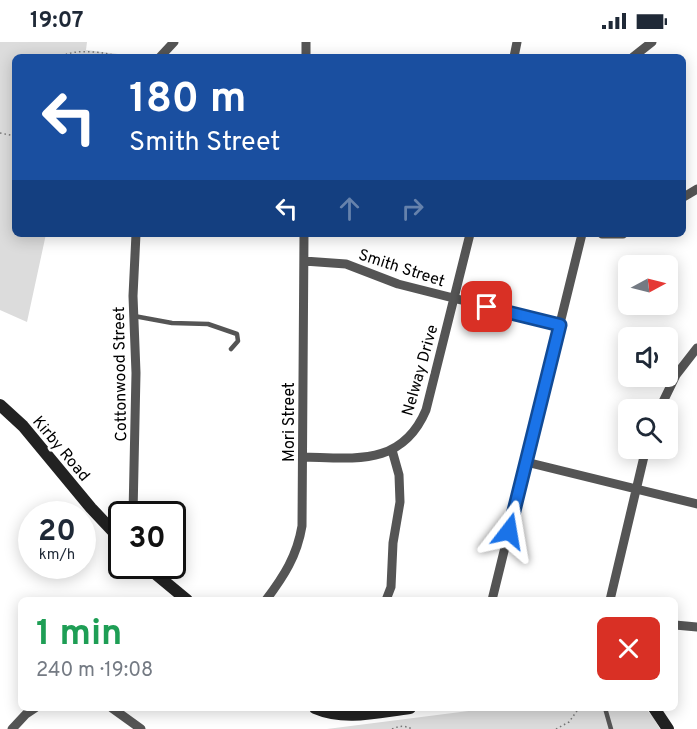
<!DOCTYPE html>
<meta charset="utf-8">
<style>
body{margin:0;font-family:Overpass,sans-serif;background:#f6f6f7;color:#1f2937;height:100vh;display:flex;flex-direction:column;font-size:22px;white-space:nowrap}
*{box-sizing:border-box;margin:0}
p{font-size:20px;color:#747a83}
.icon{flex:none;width:33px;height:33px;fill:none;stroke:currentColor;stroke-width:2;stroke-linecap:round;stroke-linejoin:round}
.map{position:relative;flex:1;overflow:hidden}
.side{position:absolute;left:18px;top:555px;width:660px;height:114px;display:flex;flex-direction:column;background:#fff;border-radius:9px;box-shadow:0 3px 15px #0003}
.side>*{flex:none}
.banner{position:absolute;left:12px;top:12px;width:674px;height:183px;border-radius:9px;box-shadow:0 3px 15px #0003;background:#1a4fa0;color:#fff;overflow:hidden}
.needle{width:39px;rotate:83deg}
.tools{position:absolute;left:618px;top:213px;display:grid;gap:12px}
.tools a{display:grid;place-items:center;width:60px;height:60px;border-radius:9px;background:#fff;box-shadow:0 3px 15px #0003;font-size:30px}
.speed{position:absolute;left:18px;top:459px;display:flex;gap:12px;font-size:30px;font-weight:700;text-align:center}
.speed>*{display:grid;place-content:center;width:78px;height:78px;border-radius:50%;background:#fff;box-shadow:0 3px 15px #0003;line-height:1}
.speed small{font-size:15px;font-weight:400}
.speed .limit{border:3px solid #111;border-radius:9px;background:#fff;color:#111}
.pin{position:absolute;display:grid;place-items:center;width:51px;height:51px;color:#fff;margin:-26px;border-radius:12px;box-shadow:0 3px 9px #0006}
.me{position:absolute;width:66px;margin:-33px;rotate:14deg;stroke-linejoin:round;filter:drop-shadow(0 0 4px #0008)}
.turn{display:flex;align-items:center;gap:21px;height:126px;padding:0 18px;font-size:27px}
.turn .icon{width:78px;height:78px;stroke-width:2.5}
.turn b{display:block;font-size:42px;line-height:51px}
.lanes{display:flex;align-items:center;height:57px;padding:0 18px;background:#0003;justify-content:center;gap:30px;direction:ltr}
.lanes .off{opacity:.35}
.round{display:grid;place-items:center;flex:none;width:63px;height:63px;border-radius:9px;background:#f6f6f7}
.summary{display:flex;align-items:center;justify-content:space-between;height:102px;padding:0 18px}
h1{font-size:36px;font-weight:700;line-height:45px;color:#1e9e55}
.status{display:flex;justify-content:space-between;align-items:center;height:42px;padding:0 30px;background:#fff;direction:ltr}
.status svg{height:16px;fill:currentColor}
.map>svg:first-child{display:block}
</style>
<div class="status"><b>19:07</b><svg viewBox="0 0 49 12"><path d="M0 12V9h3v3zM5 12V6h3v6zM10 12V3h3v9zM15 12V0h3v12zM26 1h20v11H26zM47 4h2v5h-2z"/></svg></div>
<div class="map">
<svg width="697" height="687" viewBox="0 0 697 687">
<rect width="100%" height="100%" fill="#fff"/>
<path fill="#dcdcdc" d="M0,0H87L86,8L118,12L122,15L85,13L84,15H15V192H46L27,280L0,268Z
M492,666H645L653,675L660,687H327Z"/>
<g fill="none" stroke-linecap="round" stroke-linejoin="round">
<path stroke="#777" stroke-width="1.5" stroke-dasharray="1.5 3" stroke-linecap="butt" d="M62,15C72,6 107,10 120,15
M0,91L15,94
M392,687C399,684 404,683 412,687
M556,687L569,680L579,666"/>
<path stroke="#555" stroke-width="4.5" d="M134,274L172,281L208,282L237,292L238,299L231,307
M605,666L611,687"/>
<path stroke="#555" stroke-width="9" d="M160,15L174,0
M306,15V0
M514,15L517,0
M633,15L652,0
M682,156L697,147
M602,192H623
M304,219L346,222L398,242L560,283
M659,368L676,333L697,306
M303,415C354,416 402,425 426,368L470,192
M526,420L697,462
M133,472L136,331L133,254L136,192
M266,558C284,534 297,514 302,484L304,192
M386,558L391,545L393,501L400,460L399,433L392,408
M492,558L582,192
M610,558L646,406
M675,583L697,585
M112,666L141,687
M12,687L26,672L35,666"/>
<path stroke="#222" stroke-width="12" d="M0,363L23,384L91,466L122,499
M146,524L187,558
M315,666C345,679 378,670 410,666
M654,666L668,687"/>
</g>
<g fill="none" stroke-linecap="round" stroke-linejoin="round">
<defs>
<path id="route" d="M487,265L560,283L509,489"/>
</defs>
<use href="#route" stroke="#114b97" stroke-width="15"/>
<use href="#route" stroke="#1a73e8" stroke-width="10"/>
</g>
<g text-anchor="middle" stroke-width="5" stroke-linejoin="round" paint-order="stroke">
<g font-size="16" fill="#000" stroke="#fff">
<text transform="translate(402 225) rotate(18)" y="6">Smith Street</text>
<text transform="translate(419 328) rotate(-74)" y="6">Nelway Drive</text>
<text transform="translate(119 332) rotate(-91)" y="6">Cottonwood Street</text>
<text transform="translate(288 380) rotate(-90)" y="6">Mori Street</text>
<text transform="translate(62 406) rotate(50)" y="6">Kirby Road</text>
</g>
</g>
</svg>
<div class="tools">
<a><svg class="needle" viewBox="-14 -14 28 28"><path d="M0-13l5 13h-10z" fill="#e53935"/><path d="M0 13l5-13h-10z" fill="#747a83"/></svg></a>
<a><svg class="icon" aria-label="sound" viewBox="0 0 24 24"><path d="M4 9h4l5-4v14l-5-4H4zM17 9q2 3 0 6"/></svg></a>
<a><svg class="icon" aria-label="search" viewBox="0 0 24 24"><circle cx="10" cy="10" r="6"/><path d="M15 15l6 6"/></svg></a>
</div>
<div class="speed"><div>20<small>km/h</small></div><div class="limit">30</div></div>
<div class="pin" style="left:487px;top:265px;background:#d93025"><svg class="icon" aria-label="arrive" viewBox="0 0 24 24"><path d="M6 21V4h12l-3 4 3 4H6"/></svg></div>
<svg class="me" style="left:509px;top:489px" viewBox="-20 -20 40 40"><path d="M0-17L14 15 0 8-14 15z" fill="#1a73e8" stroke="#fff" stroke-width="4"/></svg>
<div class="banner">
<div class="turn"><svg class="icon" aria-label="left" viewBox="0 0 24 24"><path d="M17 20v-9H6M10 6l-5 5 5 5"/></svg><div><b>180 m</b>Smith Street</div></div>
<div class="lanes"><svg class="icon" aria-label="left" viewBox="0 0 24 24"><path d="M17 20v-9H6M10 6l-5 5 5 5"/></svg><svg class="icon off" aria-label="ahead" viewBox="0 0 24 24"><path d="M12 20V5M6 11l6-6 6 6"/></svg><svg class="icon off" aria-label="right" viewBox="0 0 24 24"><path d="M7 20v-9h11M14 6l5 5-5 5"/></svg></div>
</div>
<section class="side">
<div class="summary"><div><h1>1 min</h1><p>240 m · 19:08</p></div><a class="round" style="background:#d93025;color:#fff"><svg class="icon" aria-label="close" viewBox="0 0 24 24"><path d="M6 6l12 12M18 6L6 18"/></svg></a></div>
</section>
</div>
